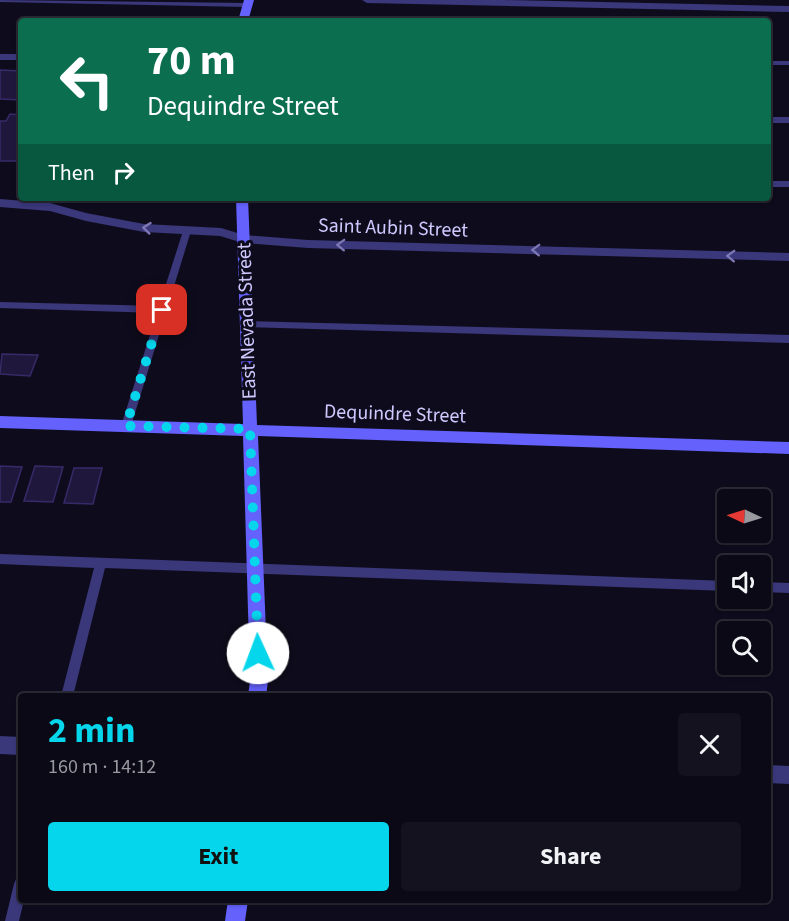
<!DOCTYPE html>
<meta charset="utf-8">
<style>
body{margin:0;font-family:"Source Sans 3",sans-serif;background:#13121e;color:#f1f3f6;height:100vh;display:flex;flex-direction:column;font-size:22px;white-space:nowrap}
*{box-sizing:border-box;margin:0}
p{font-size:20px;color:#999aa0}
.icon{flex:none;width:33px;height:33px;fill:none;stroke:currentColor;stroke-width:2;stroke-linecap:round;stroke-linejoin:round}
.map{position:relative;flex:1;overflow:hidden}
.panel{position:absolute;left:18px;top:693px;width:753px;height:210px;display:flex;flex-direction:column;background:#0a0915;border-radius:6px;box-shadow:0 2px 4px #0004,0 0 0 2px #2a2a34}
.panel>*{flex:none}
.guide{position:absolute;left:18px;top:18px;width:753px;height:183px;border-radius:6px;box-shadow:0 2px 4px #0004,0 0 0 2px #2a2a34;background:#0b6e4f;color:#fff;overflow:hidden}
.needle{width:39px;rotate:274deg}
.fabs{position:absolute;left:717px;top:489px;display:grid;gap:12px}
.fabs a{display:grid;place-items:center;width:54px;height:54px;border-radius:6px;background:#0a0915;box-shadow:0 2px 4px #0004,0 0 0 2px #2a2a34;font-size:30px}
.pin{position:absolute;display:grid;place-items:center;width:51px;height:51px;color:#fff;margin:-26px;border-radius:12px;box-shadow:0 3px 9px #0006}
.me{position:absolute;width:66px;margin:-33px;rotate:358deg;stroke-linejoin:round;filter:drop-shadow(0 0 4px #0008)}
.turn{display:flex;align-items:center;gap:21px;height:126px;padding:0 30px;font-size:27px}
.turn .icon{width:78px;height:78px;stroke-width:2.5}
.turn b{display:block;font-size:42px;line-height:51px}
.then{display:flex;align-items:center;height:57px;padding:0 30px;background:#0003;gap:12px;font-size:22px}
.round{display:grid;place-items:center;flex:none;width:63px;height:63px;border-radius:6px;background:#13121e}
.head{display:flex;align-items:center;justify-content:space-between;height:102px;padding:0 30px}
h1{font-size:36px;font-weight:700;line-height:45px;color:#05d6ec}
.action{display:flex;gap:12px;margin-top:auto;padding:12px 30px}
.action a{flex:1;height:69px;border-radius:6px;background:#05d6ec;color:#111;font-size:24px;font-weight:700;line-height:69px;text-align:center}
.action a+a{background:#13121e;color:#f1f3f6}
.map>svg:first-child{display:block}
</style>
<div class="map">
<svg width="789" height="921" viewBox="0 0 789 921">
<rect width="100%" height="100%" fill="#0e0c1c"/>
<path fill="#1f183c" stroke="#372a68" stroke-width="1.5" d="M0,70L21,71V100L0,99Z
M10,114L21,115V161H0V121H6Z
M2,354L38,355L30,376L0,374Z
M0,466L22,467L11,502H0Z
M35,466L63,467L53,502L24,501Z
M74,468H102L93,504L64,503Z"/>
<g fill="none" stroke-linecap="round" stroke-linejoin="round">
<path fill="#3a377a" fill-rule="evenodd" d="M0,0L248,3L251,5L248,7L0,2Z
M768,61H789V65H768Z
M768,181H789V187H768Z
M187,228L191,231L131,426L130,429H122L121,426L157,313L0,308V302L159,306L183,231Z
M246,321L789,335V343L246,327L241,324Z
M0,554L728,581V591L105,568L73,696H61L94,568L0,564Z
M760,582L789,583V593L760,592Z
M21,877V900H24L19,921H5L14,884L16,879Z"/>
<path fill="#3a377a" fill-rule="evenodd" d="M362,0H504L789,6V12L367,3Z
M0,54H21V60H0Z
M768,117H789V123H768Z
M0,199L50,203L86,213L144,224L221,228L244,235L308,240L789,253V261L308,248L243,243L220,236L144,232L86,221L50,211L0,207Z
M0,736L21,737V755L0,754Z
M768,765L789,766V784L768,783Z"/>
<path fill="#6461fc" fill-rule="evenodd" d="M244,0H254L248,21H238Z
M236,198H248L257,425L789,442V454L258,436L268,681L266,696H248L250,681L243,436L0,428V416L243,424Z
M228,900H248L245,921H225Z"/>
</g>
<defs><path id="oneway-chevron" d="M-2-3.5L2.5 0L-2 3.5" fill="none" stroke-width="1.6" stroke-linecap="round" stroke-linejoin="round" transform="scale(1.5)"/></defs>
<g stroke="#7d78b5">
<use href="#oneway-chevron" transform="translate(147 228) rotate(-174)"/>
<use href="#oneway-chevron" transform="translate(341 245) rotate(-178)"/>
<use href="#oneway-chevron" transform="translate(536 250) rotate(-178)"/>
<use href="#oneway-chevron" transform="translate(731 256) rotate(-178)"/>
</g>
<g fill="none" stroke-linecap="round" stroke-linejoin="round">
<path stroke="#05d6ec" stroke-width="10" stroke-dasharray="0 18" d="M162,310L126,426L250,429L258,653"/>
</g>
<g text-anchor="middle" stroke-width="6" stroke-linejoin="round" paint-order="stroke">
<g font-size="20" fill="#cec8fe" stroke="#0e0c1c">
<text transform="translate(393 227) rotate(2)" y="7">Saint Aubin Street</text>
<text transform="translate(246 321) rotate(-92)" y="7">East Nevada Street</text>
<text transform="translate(395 413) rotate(2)" y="7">Dequindre Street</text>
</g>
</g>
</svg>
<div class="fabs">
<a><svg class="needle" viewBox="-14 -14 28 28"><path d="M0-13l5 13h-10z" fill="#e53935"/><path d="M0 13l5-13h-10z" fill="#999aa0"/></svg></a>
<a><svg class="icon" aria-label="sound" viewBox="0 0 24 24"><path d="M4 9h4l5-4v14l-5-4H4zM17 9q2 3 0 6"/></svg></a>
<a><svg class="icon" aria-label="search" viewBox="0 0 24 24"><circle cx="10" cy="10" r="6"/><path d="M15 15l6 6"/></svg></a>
</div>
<div class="pin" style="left:162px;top:310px;background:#d93025"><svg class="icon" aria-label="arrive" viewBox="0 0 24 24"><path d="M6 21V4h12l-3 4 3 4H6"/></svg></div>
<svg class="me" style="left:258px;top:653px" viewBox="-20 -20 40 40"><circle r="19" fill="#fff"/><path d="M0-13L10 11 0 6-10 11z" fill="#05d6ec"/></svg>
<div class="guide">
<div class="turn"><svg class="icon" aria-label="left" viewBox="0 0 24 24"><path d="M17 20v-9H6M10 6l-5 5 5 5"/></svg><div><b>70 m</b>Dequindre Street</div></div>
<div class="then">Then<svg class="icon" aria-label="right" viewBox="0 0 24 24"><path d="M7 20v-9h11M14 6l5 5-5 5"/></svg></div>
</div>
<section class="panel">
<div class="head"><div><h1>2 min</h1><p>160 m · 14:12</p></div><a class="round"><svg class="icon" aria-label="close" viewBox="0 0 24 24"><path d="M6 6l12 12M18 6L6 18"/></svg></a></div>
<div class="action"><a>Exit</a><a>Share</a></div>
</section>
</div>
